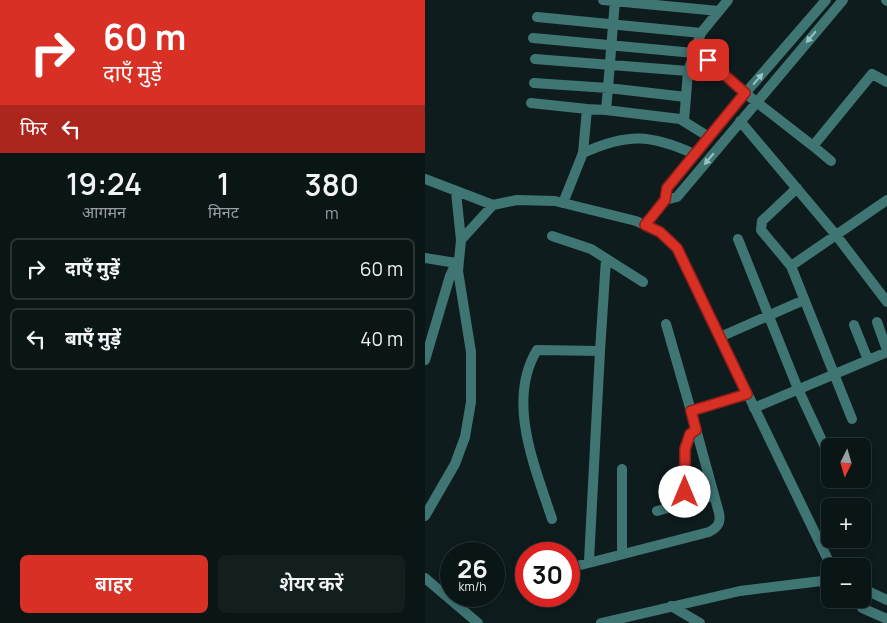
<!DOCTYPE html>
<html lang="hi">
<meta charset="utf-8">
<style>
body{margin:0;font-family:Manrope,"Noto Sans Devanagari",sans-serif;background:#131e1f;color:#f1f3f6;height:100vh;display:flex;flex-direction:column;font-size:19px;white-space:nowrap}
*{box-sizing:border-box;margin:0}
p{font-size:16px;color:#999fa1}
.icon{flex:none;width:28px;height:28px;fill:none;stroke:currentColor;stroke-width:2;stroke-linecap:round;stroke-linejoin:round}
.map{position:relative;flex:1;overflow:hidden}
.side{display:flex;flex-direction:column;background:#0a1516;width:425px}
.side>*{flex:none}
.top-card{background:#d93025;color:#fff;overflow:hidden}
.needle{width:32px;rotate:185deg}
.tools{position:absolute;left:396px;top:438px;display:grid;gap:10px}
.tools a{display:grid;place-items:center;width:50px;height:50px;border-radius:8px;background:#0a1516;box-shadow:0 2px 12px #0003,0 0 0 1px #2a3435;font-size:25px}
.speed{position:absolute;left:15px;top:542px;display:flex;gap:10px;font-size:25px;font-weight:700;text-align:center}
.speed>*{display:grid;place-content:center;width:65px;height:65px;border-radius:50%;background:#0a1516;box-shadow:0 2px 12px #0003,0 0 0 1px #2a3435;line-height:1}
.speed small{font-size:12px;font-weight:400}
.speed .limit{border:8px solid #d22;background:#fff;color:#111}
.pin{position:absolute;display:grid;place-items:center;width:42px;height:42px;color:#fff;margin:-21px;border-radius:10px;box-shadow:0 2px 8px #0006}
.me{position:absolute;width:55px;margin:-28px;rotate:0deg;stroke-linejoin:round;filter:drop-shadow(0 0 4px #0008)}
.turn{display:flex;align-items:center;gap:18px;height:105px;padding:0 20px;font-size:22px}
.turn .icon{width:65px;height:65px;stroke-width:2.5}
.turn b{display:block;font-size:35px;line-height:42px}
.then{display:flex;align-items:center;height:48px;padding:0 20px;background:#0003;gap:10px;font-size:19px}
.eta{display:flex;justify-content:space-evenly;align-items:center;height:85px;text-align:center}
.eta b{font-size:30px;font-weight:600;line-height:35px}
.button{display:flex;gap:10px;margin-top:auto;padding:10px 20px}
.button a{flex:1;height:58px;border-radius:8px;background:#d93025;color:#fff;font-size:20px;font-weight:600;line-height:58px;text-align:center}
.button a+a{background:#131e1f;color:#f1f3f6}
ul{padding:0;list-style:none}
li{display:flex;align-items:center;gap:15px;height:62px;margin:0 10px 8px;padding:0 10px;border:2px solid #2a3435;border-radius:8px}
li div{flex:1}
li b{display:block;font-size:19px}
li em{font-style:normal}
main{display:flex;flex:1;min-height:0}
.map>svg:first-child{display:block}
</style>
<main>
<section class="side">
<div class="top-card">
<div class="turn"><svg class="icon" aria-label="right" viewBox="0 0 24 24"><path d="M7 20v-9h11M14 6l5 5-5 5"/></svg><div><b>60 m</b>दाएँ मुड़ें</div></div>
<div class="then">फिर<svg class="icon" aria-label="left" viewBox="0 0 24 24"><path d="M17 20v-9H6M10 6l-5 5 5 5"/></svg></div>
</div>
<div class="eta">
<div><b>19:24</b><p>आगमन</p></div>
<div><b>1</b><p>मिनट</p></div>
<div><b>380</b><p>m</p></div>
</div>
<ul>
<li><svg class="icon" aria-label="right" viewBox="0 0 24 24"><path d="M7 20v-9h11M14 6l5 5-5 5"/></svg><div><b>दाएँ मुड़ें</b></div><em>60 m</em></li>
<li><svg class="icon" aria-label="left" viewBox="0 0 24 24"><path d="M17 20v-9H6M10 6l-5 5 5 5"/></svg><div><b>बाएँ मुड़ें</b></div><em>40 m</em></li>
</ul>
<div class="button"><a>बाहर</a><a>शेयर करें</a></div>
</section>
<div class="map">
<svg width="462" height="623" viewBox="0 0 462 623">
<rect width="100%" height="100%" fill="#0e1c1d"/>
<g fill="none" stroke-linecap="round" stroke-linejoin="round">
<path stroke="#3f7674" stroke-width="10" d="M178,0L294,11
M190,0L183,88L261,97L263,71L276,33L303,0
M461,0L462,1
M112,17L276,33
M108,38L269,53
M271,49L320,93L388,146L447,74L462,82
M110,59L263,71
M109,83L183,88L181,110L162,109L158,153
M106,103L162,109
M181,110L255,119L284,137
M259,121L261,97
M315,121L411,235L462,302
M388,146L406,161
M0,179L68,205L92,200L130,201L211,221L235,232L252,248L406,566
M372,188L337,221L336,230L366,266L427,419
M240,200L252,197L418,0
M138,203L158,153C202,133 226,134 269,154
M220,225L240,200L242,188L304,112L401,0
M127,236L166,249L218,282
M313,239L373,389L400,447
M36,240L68,205
M0,258L31,263
M366,266L462,200
M452,322L462,350
M241,324L266,411
M429,325L443,360
M295,337L379,300
M0,360L25,276L32,261
M329,408L462,352
M197,469V553
M260,504C259,484 254,442 271,430
M232,511L289,495
M0,516L30,464L40,437L46,402V352L33,271L36,240L31,192
M127,519C110,467 81,401 112,350L175,351L181,259
M164,561L175,351
M148,567L284,532C293,527 296,523 294,513L266,411L322,394
M0,578L53,623
M438,593L445,592L462,600
M434,599L437,608L462,619
M246,606L275,623
M176,623L315,591L405,580"/>
</g>
<defs><path id="oneway-solid" d="M-6-.8H1V-3.2L6.5 0L1 3.2V.8H-6Z" transform="scale(1.25)"/></defs>
<g fill="#97c4c4">
<use href="#oneway-solid" transform="translate(386 37) rotate(130)"/>
<use href="#oneway-solid" transform="translate(333 79) rotate(-49)"/>
<use href="#oneway-solid" transform="translate(284 159) rotate(130)"/>
</g>
<g fill="none" stroke-linecap="round" stroke-linejoin="round">
<defs>
<path id="route" d="M260,492V449L265,434L271,430L266,411L322,394L252,248L235,232L220,225L240,200L242,188L320,93L283,60"/>
</defs>
<use href="#route" stroke="#8d1f18" stroke-width="12"/>
<use href="#route" stroke="#d93025" stroke-width="9"/>
</g>
</svg>
<div class="tools">
<a><svg class="needle" viewBox="-14 -14 28 28"><path d="M0-13l5 13h-10z" fill="#e53935"/><path d="M0 13l5-13h-10z" fill="#999fa1"/></svg></a>
<a>+</a>
<a>−</a>
</div>
<div class="speed"><div>26<small>km/h</small></div><div class="limit">30</div></div>
<div class="pin" style="left:283px;top:60px;background:#d93025"><svg class="icon" aria-label="arrive" viewBox="0 0 24 24"><path d="M6 21V4h12l-3 4 3 4H6"/></svg></div>
<svg class="me" style="left:260px;top:492px" viewBox="-20 -20 40 40"><circle r="19" fill="#fff"/><path d="M0-13L10 11 0 6-10 11z" fill="#d93025"/></svg>
</div>
</main>
